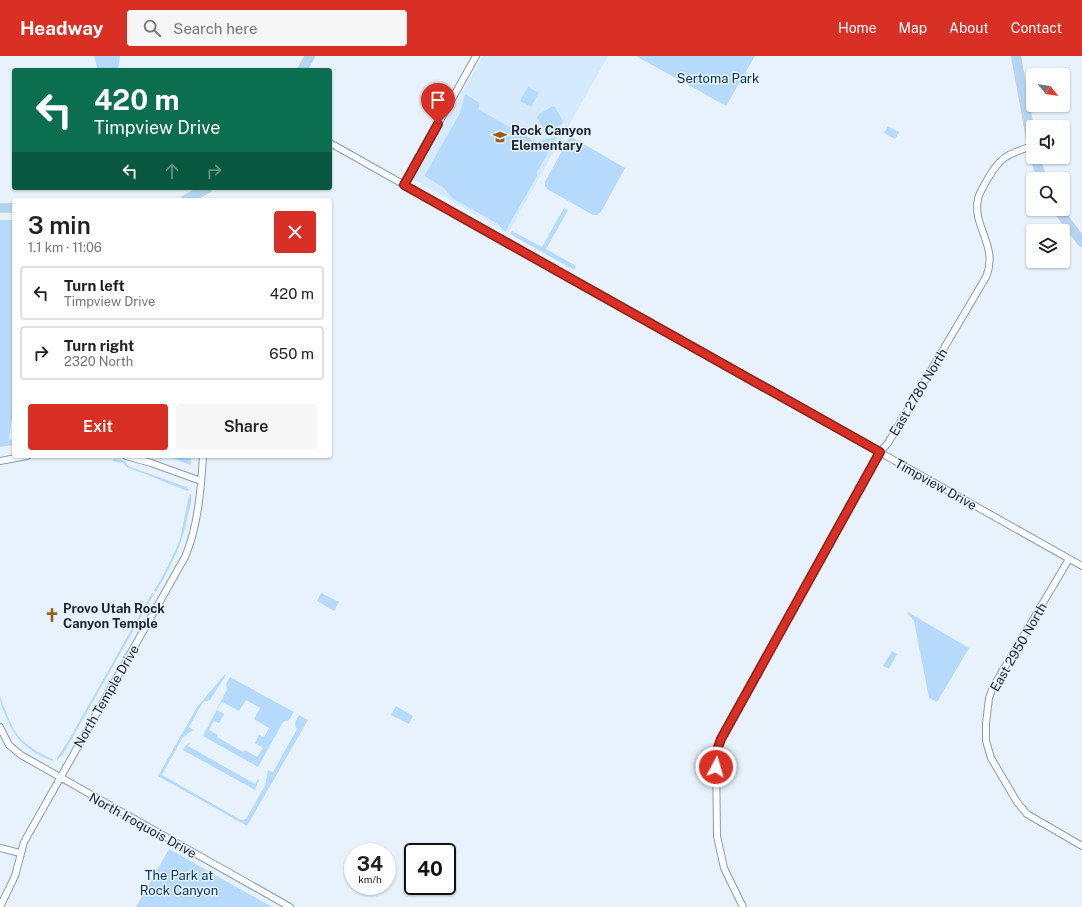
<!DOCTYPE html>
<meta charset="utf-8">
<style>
body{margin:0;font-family:"Public Sans",sans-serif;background:#f6f6f6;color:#202124;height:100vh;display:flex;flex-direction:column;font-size:15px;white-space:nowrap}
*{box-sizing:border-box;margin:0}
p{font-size:13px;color:#757577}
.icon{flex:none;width:22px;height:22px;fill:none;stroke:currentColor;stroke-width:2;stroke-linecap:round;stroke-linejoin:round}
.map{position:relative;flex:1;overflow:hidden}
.drawer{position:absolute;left:12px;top:142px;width:320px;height:260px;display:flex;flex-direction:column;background:#fff;border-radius:4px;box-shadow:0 1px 3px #0004}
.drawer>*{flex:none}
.banner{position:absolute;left:12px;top:12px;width:320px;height:122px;border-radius:4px;box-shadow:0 1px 3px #0004;background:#0b6e4f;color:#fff;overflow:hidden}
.needle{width:26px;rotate:120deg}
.buttons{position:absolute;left:1026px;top:12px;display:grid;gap:8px}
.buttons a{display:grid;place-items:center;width:44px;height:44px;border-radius:4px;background:#fff;box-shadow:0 1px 3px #0004;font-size:20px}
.speed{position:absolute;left:344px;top:787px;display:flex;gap:8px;font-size:20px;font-weight:700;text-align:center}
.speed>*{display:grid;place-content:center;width:52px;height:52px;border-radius:50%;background:#fff;box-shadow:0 1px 3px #0004;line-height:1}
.speed small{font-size:10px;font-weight:400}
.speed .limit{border:2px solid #111;border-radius:6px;background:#fff;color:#111}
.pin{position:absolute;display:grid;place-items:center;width:34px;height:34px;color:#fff;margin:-41px -17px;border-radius:50% 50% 50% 0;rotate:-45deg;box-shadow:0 0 4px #0007}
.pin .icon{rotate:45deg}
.me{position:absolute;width:44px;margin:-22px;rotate:6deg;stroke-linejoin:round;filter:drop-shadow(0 0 3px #0008)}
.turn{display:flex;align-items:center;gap:14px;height:84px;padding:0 16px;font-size:18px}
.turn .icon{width:52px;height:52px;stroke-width:2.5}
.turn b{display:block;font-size:28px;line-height:34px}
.lanes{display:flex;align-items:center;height:38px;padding:0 16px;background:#0003;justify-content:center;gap:20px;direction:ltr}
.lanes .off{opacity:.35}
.round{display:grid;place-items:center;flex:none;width:42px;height:42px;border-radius:4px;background:#f6f6f6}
.head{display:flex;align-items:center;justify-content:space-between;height:68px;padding:0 16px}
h1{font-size:24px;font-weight:600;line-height:30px}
.cta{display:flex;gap:8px;margin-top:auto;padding:8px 16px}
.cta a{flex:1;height:46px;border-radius:4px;background:#d93025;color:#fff;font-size:16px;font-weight:600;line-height:46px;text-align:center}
.cta a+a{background:#f6f6f6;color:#202124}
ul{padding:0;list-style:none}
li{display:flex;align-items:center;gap:12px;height:54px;margin:0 8px 6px;padding:0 8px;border:2px solid #e0e0e0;border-radius:4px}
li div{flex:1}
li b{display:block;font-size:15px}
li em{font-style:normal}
header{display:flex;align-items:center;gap:24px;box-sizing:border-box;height:56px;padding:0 20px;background:#d93025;color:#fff}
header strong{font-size:19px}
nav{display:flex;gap:22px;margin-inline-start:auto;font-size:14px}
.search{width:280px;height:36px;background:#f6f6f6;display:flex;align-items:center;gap:10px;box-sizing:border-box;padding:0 14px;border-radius:4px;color:#757577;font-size:15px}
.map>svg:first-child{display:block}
</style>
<header>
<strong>Headway</strong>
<div class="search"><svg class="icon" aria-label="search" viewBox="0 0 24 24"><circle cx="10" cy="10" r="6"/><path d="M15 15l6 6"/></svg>Search here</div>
<nav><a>Home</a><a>Map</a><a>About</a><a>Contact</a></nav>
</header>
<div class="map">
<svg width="1082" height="851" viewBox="0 0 1082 851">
<rect width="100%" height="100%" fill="#e7f2fc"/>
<path fill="#d6eafd" d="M483,0H608L508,177L413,123Z"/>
<path fill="#b6dafc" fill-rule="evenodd" d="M94,0H120L118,14H98Z
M636,0H755L726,50Z
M528,31L539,37L531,51L520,45Z
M465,38L480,47L478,53L536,86L555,81L557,82L537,116V120L505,176L498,168L452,142L444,132L426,121L425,119L460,57Z
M552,50L555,51L563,65L562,68L548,76H546L537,62L538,59Z
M888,70L899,76L895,83L884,77Z
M570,80L625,112L601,156L597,159H593L547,133L545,130V126Z
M564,152L568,154L546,193L576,210L574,214L510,178L512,175L542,191Z
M0,164H14V347L9,383L14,385L13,389L0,391Z
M168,400H191V408L190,409Z
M114,403L125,405L128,410L186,431L189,434L187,435L148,419L128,412L123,407L113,405Z
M191,437C192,444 190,452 188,459C183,488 170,511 156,536L154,535L170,506L180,483L189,439Z
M152,537L154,538L62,700L57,704V702L67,687Z
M321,537L339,546L334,555L317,545Z
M906,555L969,592L937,646L929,642L914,565Z
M892,595L897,598L889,613L883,610Z
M225,618L226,619L210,644L203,646L189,671L193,674L183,681L162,719L241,764L246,763L265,730L268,714L273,716L297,673C293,668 296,664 299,659L308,664L247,770L158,720L197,651Z
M230,621L294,656L289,664L283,666L258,711L203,680L227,634L226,628ZM246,644L260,652L254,663L269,672L264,681L259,679L255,687L263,692L257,701L245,694L243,696L217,681L218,679L209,674L214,665L219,667L224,658L217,654L222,646L239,655Z
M0,640C7,657 12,678 28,689C34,694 42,698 50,702L53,703L54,705C48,704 44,701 39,699C20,688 13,678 5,658C2,652 0,647 0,640Z
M396,650L413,660L409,668L391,659Z
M190,686L188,690L255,728L258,723L259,724L255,734L183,694L186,689Z
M169,793L272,851H136Z"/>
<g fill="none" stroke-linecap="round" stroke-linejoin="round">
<defs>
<path id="minor" d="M330,87L1082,510
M404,129L476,0
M126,400L151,407L201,425
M0,405L27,400
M1069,503L993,631L989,642L986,667V685L991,702L1017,746L1027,758L1082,790
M0,671L9,689L21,699L290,851
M0,792L20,797
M0,851L15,820L24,786L185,501C198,471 201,433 203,400
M743,851L724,812L717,780L716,697L721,683L880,396L888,387L986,221C999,190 972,171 978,143C979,137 984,130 987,124C1001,100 1006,99 1032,90"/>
<path id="major" d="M1016,0L1033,94
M302,14L310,0
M1035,101L1042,123
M185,144L208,132
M0,152H14
M1057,153L1082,186"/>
</defs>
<use href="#minor" stroke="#849eb6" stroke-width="8"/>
<use href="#major" stroke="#cdcfd1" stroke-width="10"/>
<use href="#minor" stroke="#fff" stroke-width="6"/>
<use href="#major" stroke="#b3d5f4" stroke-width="8"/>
</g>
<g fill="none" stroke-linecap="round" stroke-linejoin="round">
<defs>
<path id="route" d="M438,68L404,129L880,396L721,683L716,697V711"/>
</defs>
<use href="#route" stroke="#8d1f18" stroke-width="10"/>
<use href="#route" stroke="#d93025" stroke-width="7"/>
</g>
<defs>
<symbol id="school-bare" viewBox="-9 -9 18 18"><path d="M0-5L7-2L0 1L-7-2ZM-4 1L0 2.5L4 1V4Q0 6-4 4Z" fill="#975f1a" stroke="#e7f2fc" stroke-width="2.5" paint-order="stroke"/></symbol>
<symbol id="church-bare" viewBox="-9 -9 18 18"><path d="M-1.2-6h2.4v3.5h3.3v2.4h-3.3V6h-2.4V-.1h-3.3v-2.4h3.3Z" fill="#975f1a" stroke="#e7f2fc" stroke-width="2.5" paint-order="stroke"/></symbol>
</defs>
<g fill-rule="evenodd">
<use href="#school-bare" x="490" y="71" width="20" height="20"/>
<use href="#church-bare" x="42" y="549" width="20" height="20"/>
</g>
<g text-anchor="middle" stroke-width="3" stroke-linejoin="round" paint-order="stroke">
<g font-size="13" fill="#003357" stroke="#e7f2fc">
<text x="718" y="27">Sertoma Park</text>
<text x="179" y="824">The Park at<tspan x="179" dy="15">Rock Canyon</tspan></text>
</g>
<g font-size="13" font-weight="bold" fill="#1a242e" stroke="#e7f2fc" text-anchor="start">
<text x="511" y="79">Rock Canyon<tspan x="511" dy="15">Elementary</tspan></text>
<text x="63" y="557">Provo Utah Rock<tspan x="63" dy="15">Canyon Temple</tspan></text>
</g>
<g font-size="13" fill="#1a242e" stroke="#e7f2fc">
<text transform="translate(918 336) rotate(-59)" y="5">East 2780 North</text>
<text transform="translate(936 428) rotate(29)" y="5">Timpview Drive</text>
<text transform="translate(1018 591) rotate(-60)" y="5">East 2950 North</text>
<text transform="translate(106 640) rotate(-60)" y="5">North Temple Drive</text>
<text transform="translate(143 769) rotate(29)" y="5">North Iroquois Drive</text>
</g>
</g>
</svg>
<div class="buttons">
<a><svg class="needle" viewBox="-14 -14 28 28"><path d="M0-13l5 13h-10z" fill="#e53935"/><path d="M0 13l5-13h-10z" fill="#757577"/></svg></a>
<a><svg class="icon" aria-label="sound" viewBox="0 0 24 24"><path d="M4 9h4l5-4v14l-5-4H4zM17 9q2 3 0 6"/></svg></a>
<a><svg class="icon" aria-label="search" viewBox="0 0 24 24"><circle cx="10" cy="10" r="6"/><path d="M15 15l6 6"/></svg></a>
<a><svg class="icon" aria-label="layers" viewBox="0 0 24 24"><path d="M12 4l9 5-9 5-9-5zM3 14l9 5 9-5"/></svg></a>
</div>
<div class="speed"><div>34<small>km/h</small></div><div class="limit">40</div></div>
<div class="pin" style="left:438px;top:68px;background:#d93025"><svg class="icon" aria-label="arrive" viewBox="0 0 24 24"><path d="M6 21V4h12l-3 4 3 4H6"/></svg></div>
<svg class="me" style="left:716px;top:711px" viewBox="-20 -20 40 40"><circle r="17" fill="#d93025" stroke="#fff" stroke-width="3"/><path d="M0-11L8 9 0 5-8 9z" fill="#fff"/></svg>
<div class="banner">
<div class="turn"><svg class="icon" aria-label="left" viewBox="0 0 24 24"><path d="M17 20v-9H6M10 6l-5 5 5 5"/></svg><div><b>420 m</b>Timpview Drive</div></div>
<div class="lanes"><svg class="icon" aria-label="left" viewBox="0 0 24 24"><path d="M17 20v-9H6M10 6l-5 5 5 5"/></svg><svg class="icon off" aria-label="ahead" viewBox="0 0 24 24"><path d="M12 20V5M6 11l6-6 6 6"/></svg><svg class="icon off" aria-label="right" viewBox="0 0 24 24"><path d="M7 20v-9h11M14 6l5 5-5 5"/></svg></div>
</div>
<section class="drawer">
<div class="head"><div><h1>3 min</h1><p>1.1 km · 11:06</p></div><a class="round" style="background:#d93025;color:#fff"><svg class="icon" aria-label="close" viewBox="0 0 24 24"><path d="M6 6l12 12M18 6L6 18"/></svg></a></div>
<ul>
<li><svg class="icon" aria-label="left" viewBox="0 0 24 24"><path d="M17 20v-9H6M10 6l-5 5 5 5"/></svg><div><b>Turn left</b><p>Timpview Drive</p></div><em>420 m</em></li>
<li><svg class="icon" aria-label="right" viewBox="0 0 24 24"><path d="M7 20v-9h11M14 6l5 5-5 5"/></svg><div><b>Turn right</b><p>2320 North</p></div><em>650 m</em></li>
</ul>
<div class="cta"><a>Exit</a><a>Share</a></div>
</section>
</div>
